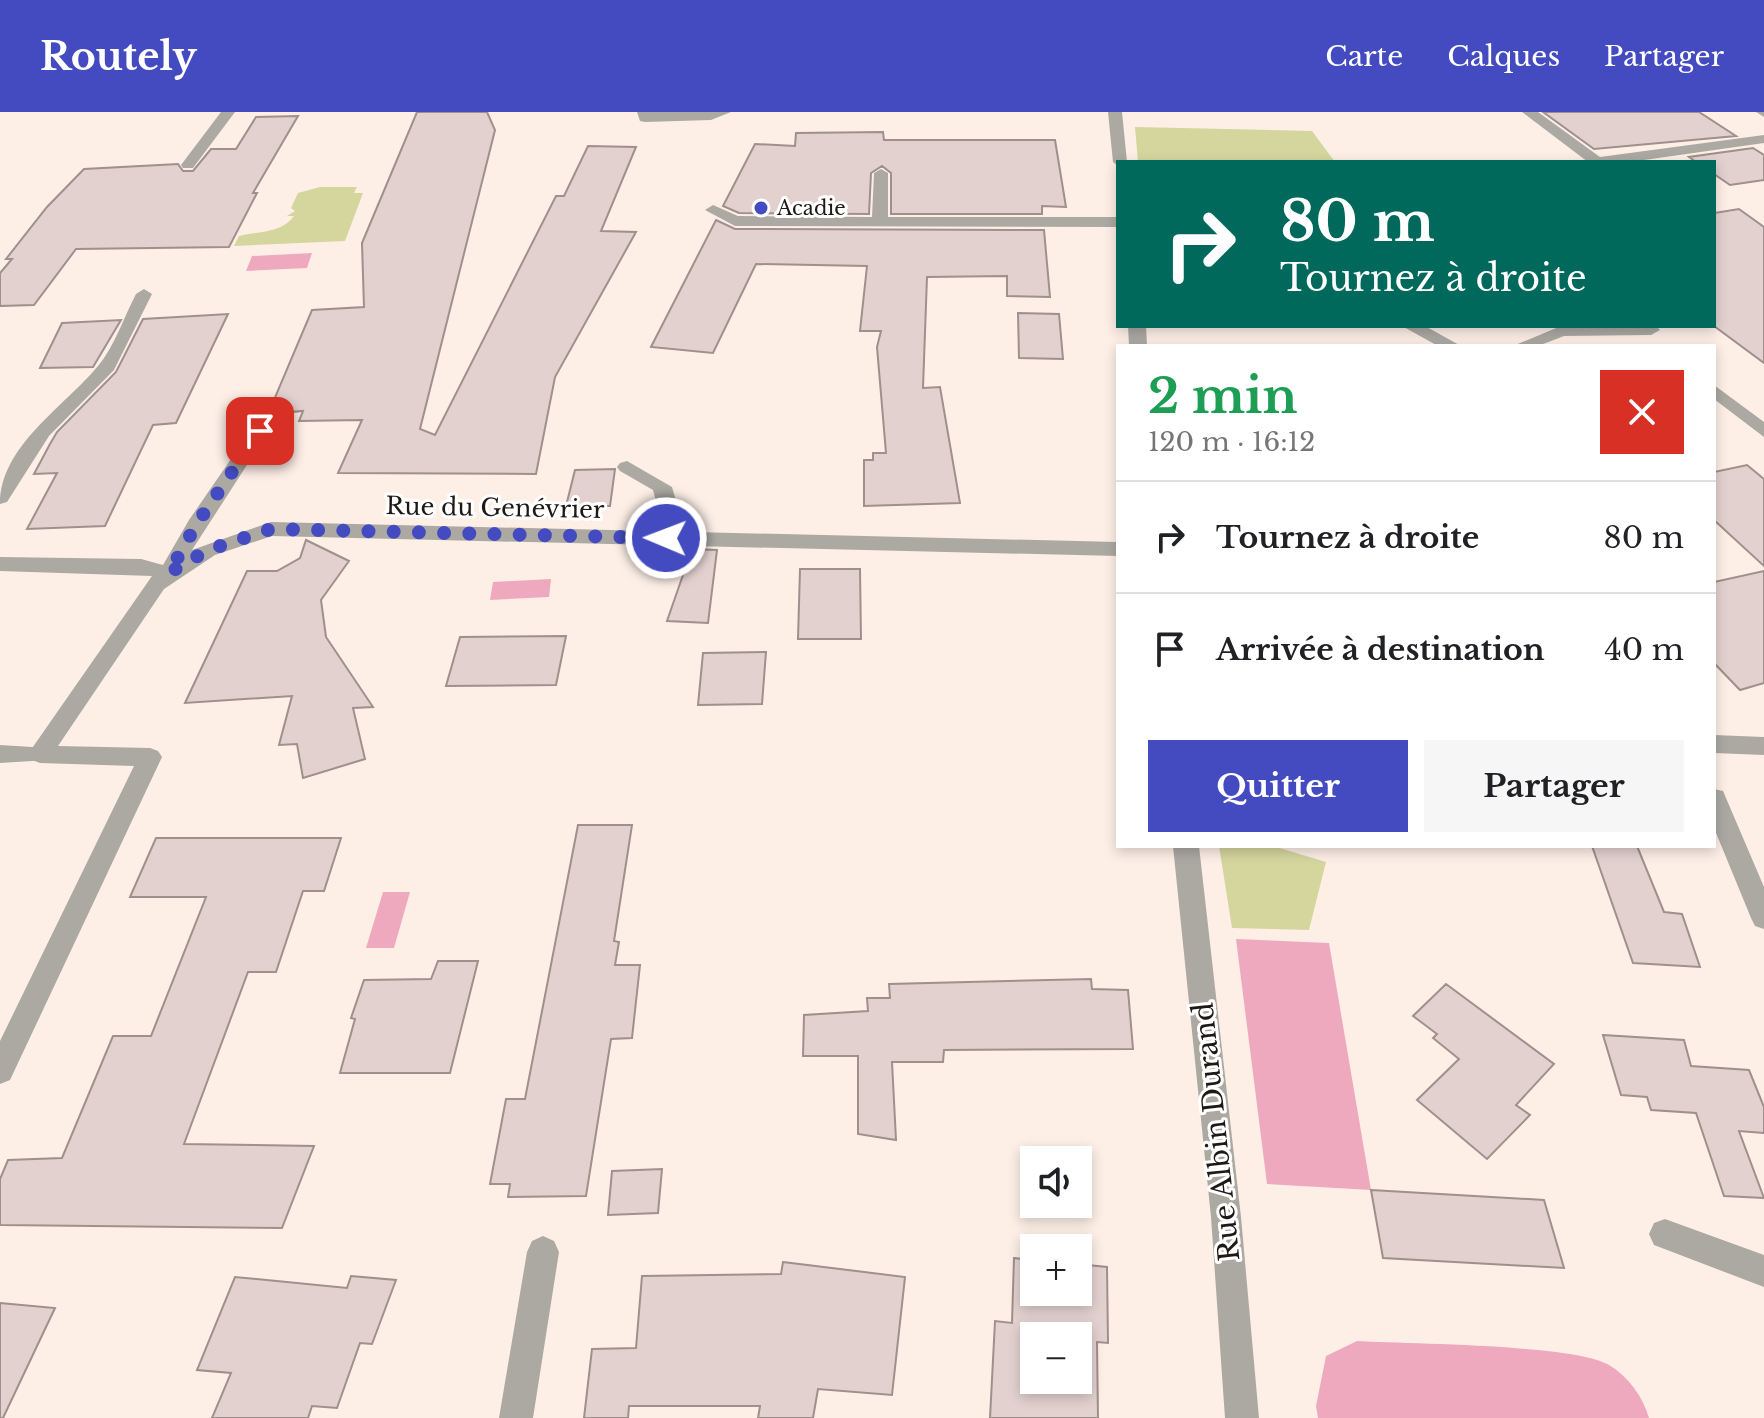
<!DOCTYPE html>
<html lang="fr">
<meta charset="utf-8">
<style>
body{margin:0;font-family:"Libre Baskerville",serif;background:#f6f6f6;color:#202124;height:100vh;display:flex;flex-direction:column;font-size:30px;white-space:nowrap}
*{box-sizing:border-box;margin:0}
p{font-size:26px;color:#757577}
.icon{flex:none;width:44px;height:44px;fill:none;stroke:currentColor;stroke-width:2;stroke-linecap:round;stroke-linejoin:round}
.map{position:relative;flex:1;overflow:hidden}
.drawer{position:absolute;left:1116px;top:232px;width:600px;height:504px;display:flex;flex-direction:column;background:#fff;border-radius:0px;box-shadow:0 4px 12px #0003}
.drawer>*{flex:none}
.guide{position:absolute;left:1116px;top:48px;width:600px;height:168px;border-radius:0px;box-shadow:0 4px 12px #0003;background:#00695c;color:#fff;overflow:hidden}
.buttons{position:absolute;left:1020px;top:1034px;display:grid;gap:16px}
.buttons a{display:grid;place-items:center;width:72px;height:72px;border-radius:0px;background:#fff;box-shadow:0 4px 12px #0003;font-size:40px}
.pin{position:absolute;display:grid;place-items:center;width:68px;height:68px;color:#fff;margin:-34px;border-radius:16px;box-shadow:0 4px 12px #0006}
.me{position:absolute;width:88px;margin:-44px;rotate:271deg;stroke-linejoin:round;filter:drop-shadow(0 0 6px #0008)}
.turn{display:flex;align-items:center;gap:28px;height:168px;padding:0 32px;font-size:36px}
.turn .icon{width:104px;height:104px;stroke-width:2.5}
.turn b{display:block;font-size:56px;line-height:68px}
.round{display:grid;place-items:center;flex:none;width:84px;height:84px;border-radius:0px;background:#f6f6f6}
.overview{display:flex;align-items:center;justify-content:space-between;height:136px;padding:0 32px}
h1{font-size:48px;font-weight:800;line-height:60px;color:#1e9e55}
.action{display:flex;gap:16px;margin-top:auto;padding:16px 32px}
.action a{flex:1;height:92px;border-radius:0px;background:#444bc0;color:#fff;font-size:32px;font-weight:800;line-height:92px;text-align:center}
.action a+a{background:#f6f6f6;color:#202124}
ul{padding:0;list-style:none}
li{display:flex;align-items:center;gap:24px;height:112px;padding:0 32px;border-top:2px solid #e0e0e0}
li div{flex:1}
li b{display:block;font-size:30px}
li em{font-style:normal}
header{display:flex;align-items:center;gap:48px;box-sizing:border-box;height:112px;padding:0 40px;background:#444bc0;color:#fff}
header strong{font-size:38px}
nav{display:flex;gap:44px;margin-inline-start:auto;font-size:28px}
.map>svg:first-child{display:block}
</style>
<header>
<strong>Routely</strong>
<nav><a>Carte</a><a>Calques</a><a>Partager</a></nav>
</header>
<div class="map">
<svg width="1764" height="1306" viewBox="0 0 1764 1306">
<rect width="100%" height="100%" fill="#fdefe6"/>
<path fill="#d4d69e" d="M1135,15L1312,19L1335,50H1138Z
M320,75H357L354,81H363L345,129L234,134L239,124C257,119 281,122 294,104H287L295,99L291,96L298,81Z
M1219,734H1273L1326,750L1309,818L1232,816Z"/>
<path fill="#efa9bf" d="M312,141L307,156L246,159L252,144Z
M551,467L549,485L490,488L493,470Z
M383,780H410L394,836H366Z
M1236,827L1329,831L1371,1078L1267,1072Z
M1357,1229C1406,1232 1574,1232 1609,1253C1629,1265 1643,1285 1649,1306H1318L1316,1294L1326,1244Z"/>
<path fill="#e2d1cf" stroke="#9f8f8d" stroke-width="2" fill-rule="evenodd" d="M417,0H487L495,18L420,317L435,323L556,84H564L588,34L636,35L601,119L636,120L555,265L536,362L338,361L362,308L299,309L303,299L268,302L312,198L364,195L362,131Z
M1543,0H1699L1736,24L1594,37Z
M298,4L253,81H257L229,135L76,137L34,193L0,194V161L12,147H6L47,95L84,57L178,52L183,59H193L211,37H236L256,5Z
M883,20L884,28H1055L1066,95L1042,94V102H891V61L882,54L871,61L869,102L739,101L723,94L755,32L795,34L796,21Z
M1753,36L1764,43V68L1730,73L1714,62V50H1696L1689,45Z
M1739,97L1764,115V251L1714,214V101Z
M716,108L735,117L1044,118L1050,185L1007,184V164L927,165L923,276L940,275L960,391L864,394V348H873V341H886L877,235L881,219H860L867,154L756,152L713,241L651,235Z
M1018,201L1059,202L1063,247L1019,246Z
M228,202L176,311L153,313L105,414L27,417L57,361L34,362L50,332L57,320L116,260L143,207Z
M121,208L93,255L40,256L62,211Z
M1747,353L1764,367V454L1714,408V360Z
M615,357L610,394H566L575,358Z
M306,428L349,449L321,488L326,525L373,595L353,596L365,647L303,666L297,632L279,633L292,584L185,591L247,459H277L300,446Z
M692,437L717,438L708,511L667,509Z
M800,457H860L861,527H798Z
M1764,459V571L1740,578L1714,551V470Z
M566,524L556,573L446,574L460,525Z
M766,540L762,592L698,593L703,541Z
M578,713H632L614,829L619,830L615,853H640L632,926L611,927L586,1084L508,1085L510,1072H490L506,987H525Z
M156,726H341L324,779H303L276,860H248L184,1032L314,1034L282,1116L0,1113V1067L8,1048L62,1046L113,924H151L206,785H130Z
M1592,734H1637L1664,800L1682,802L1700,855L1633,851Z
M438,849H478L450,961H340L355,907L351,906L364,868L431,867Z
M1091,867L1092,877L1128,878L1133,937L944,938L943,950H892L896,1028L858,1022V944H803L804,903L868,899L867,886H890L889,872Z
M1446,872L1554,952L1516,993L1530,1003L1487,1047L1417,988L1459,947L1433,926L1437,922L1413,904Z
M1603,923L1684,928L1691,954L1749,958L1764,995V1021L1739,1019L1764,1086L1724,1084L1696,1001L1651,998L1647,985L1621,983Z
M662,1057L658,1101L608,1103L612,1059Z
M1371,1078L1544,1088L1564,1156L1383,1146Z
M1014,1146L1034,1148V1180H1078V1152L1107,1155L1108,1231L1097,1230L1098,1306H990L995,1209L1012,1211ZM1034,1224H1078V1268H1034Z
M783,1150L905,1165L892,1283L818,1277L813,1306H758L760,1294H629L628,1306H584L592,1237L636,1236L642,1164L781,1162Z
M351,1164L396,1168L372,1232L360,1231L337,1296L312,1294L308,1306H212L231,1261L197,1258L235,1165L347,1176Z
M0,1191L55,1196L3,1306H0Z"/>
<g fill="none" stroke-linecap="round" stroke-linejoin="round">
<path fill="#aca9a3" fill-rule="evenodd" d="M221,0H235L193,56H183L181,53Z
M637,0H731L711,8L645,10L640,9Z
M881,57L888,61V105H1118V115L735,114L705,98L713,93L738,104L872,105L874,61Z
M627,349L672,375L678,396L673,431L666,433L656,426L658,396L653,378L620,359L617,355L620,351Z
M0,633L48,636L52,642L48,648L0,651Z"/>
<path fill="#aca9a3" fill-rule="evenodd" d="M1108,0H1122L1127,50H1118V54L1113,50Z
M1522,0H1538L1600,45L1764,23V31L1630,50H1588Z
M1756,0H1764V5Z
M144,177L152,182L114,258L49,324L7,390L0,392C0,334 64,295 98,254C114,235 124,205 136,182Z
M1128,214H1146L1147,234H1129Z
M1402,214H1425L1461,234H1438Z
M1561,214H1656L1660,218L1651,223L1564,224L1538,234H1513Z
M1714,273L1764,310V325L1714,287Z
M260,313L269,319L192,438L271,410L1118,430V444L272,424L215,443L164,477L58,634L150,636L158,639L162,645L10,968L0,972V929L134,654L40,651L32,648L28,642L152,464L0,459V445L141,447L163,453L189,408L253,315Z
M1714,623L1764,625V643L1714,641Z
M1714,677L1723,679L1726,686L1764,775V817L1755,814L1751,806L1714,716Z
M1173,734H1199L1241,1105L1259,1306H1225L1211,1105Z
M1665,1107L1764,1143V1175L1654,1133L1649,1122L1654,1111Z
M543,1124L554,1129L559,1140L533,1306H499L527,1140L532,1129Z"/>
</g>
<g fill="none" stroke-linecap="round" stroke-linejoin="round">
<path stroke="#444bc0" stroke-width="14" stroke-dasharray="0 25.2" d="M260,319L196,413L169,461L208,438L271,417L666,426"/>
</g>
<circle fill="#444bc0" stroke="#fff" stroke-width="3" cx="761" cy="96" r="8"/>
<g text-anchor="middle" stroke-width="6" stroke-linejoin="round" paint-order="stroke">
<g font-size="20" fill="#1e1916" stroke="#fff" text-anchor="start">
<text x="777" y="103">Acadie</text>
</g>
<g font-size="24" fill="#1e1916" stroke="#fff">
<text transform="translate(495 396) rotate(1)" y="8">Rue du Genévrier</text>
</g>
<g font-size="28" fill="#1e1916" stroke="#fff">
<text transform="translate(1216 1020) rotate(-96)" y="10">Rue Albin Durand</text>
</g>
</g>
</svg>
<div class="buttons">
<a><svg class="icon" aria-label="sound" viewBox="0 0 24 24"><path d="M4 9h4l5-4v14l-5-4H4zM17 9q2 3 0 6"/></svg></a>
<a>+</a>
<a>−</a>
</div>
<div class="pin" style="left:260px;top:319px;background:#d93025"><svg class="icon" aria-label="arrive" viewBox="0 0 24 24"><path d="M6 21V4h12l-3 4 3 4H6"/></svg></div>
<svg class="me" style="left:666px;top:426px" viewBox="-20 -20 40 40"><circle r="17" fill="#444bc0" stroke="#fff" stroke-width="3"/><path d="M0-11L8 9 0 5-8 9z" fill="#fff"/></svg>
<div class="guide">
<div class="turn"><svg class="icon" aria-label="right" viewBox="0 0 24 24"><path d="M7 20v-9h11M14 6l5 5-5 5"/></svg><div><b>80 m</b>Tournez à droite</div></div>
</div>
<section class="drawer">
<div class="overview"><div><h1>2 min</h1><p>120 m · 16:12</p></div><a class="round" style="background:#d93025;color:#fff"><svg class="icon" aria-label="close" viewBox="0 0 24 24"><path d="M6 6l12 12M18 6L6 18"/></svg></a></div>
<ul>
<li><svg class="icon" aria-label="right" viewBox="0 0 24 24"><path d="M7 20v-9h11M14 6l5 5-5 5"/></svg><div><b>Tournez à droite</b></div><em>80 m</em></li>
<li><svg class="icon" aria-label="arrive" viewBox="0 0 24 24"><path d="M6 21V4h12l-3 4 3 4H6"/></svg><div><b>Arrivée à destination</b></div><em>40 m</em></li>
</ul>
<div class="action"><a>Quitter</a><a>Partager</a></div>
</section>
</div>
